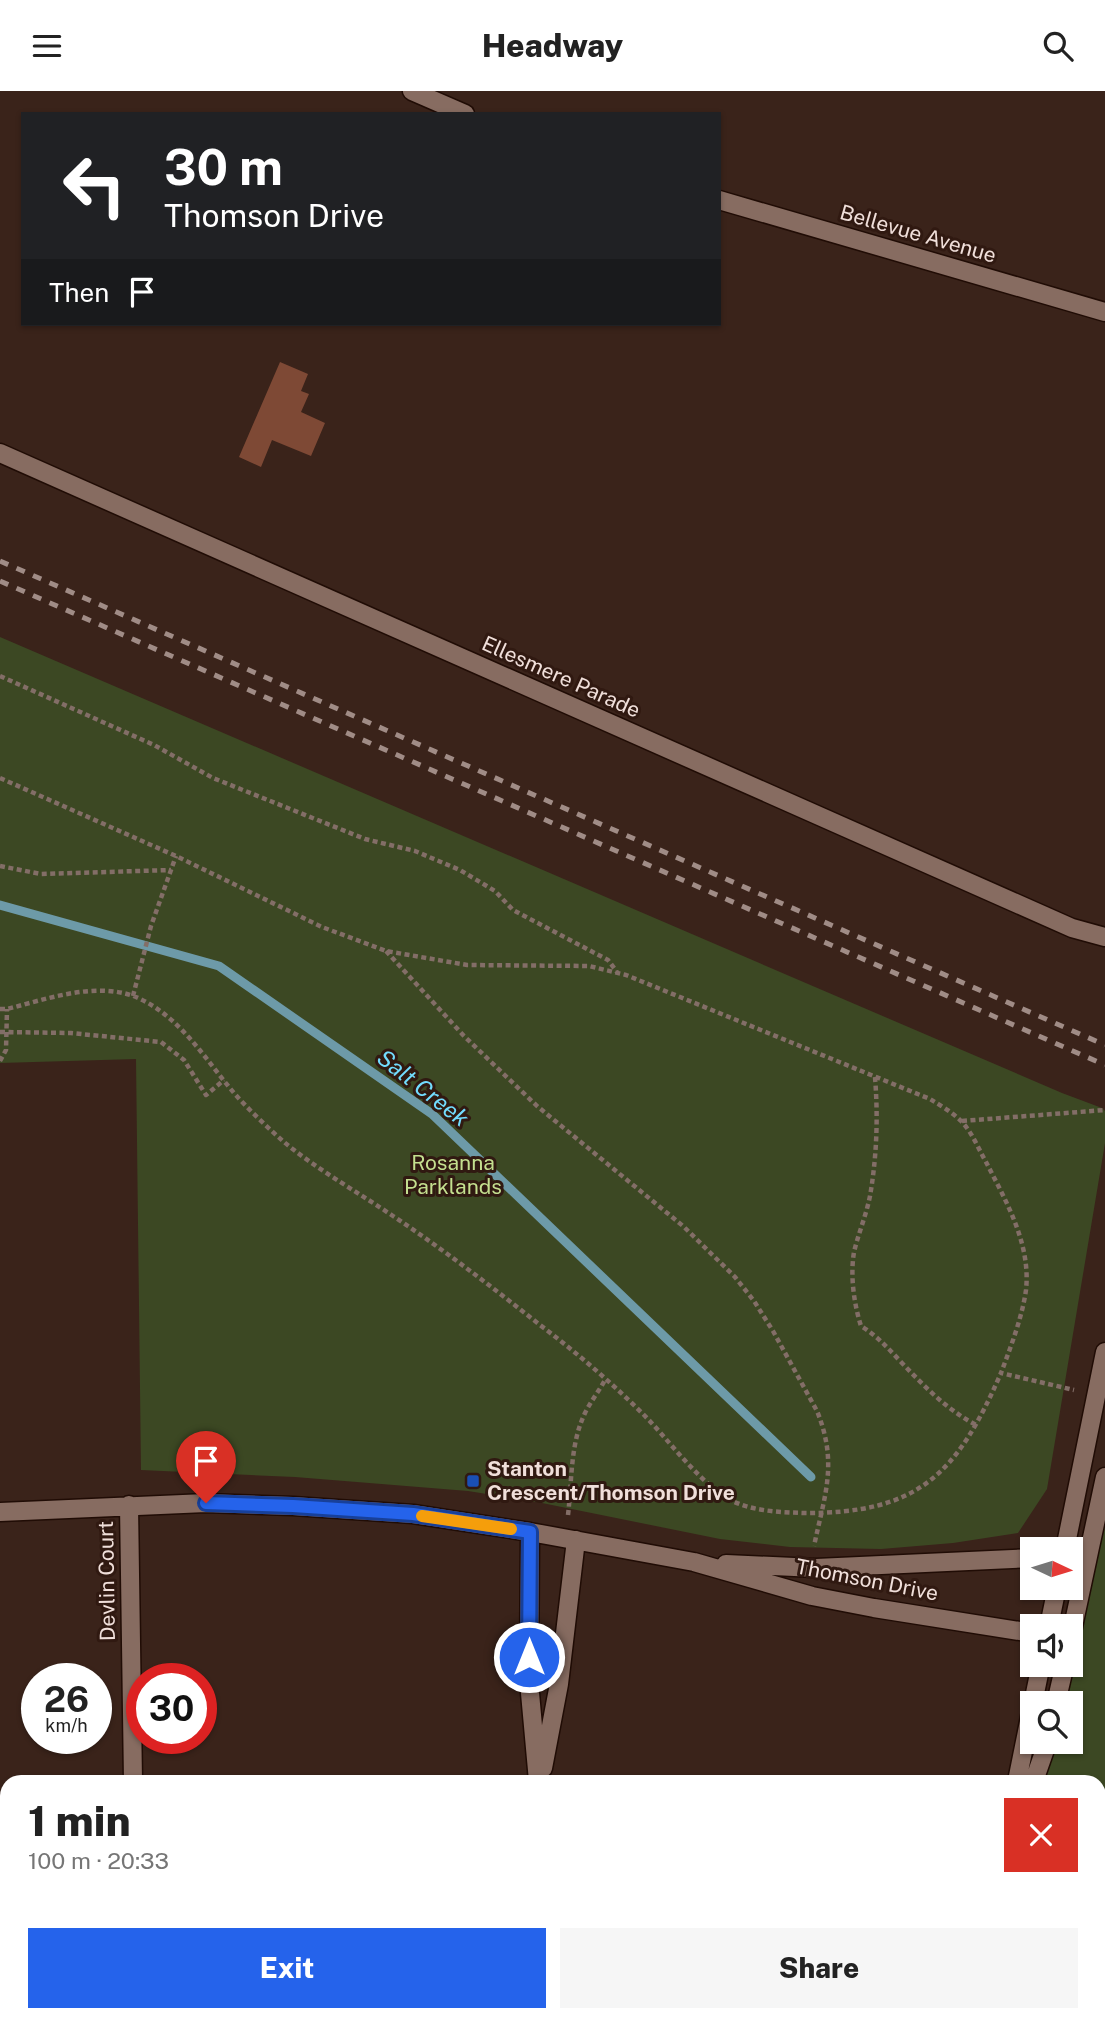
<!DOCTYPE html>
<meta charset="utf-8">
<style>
body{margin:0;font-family:"Public Sans",sans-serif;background:#f6f6f6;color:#222;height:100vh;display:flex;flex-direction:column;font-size:26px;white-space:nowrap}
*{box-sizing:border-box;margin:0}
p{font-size:23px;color:#767676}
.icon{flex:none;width:38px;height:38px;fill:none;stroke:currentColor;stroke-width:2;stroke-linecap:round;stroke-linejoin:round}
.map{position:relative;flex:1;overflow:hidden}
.sheet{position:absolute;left:0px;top:1684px;width:1106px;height:247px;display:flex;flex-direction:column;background:#fff;border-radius:21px 21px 0 0;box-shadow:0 2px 5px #0004}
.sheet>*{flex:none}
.banner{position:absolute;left:21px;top:21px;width:700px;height:214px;border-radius:0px;box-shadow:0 2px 5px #0004;background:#202124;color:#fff;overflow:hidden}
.needle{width:46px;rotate:94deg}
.fabs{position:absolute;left:1020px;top:1446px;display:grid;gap:14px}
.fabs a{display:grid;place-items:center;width:63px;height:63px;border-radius:0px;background:#fff;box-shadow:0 2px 5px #0004;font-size:35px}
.speed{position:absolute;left:21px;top:1572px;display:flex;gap:14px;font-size:35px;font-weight:700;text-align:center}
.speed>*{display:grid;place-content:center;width:91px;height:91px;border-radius:50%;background:#fff;box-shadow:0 2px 5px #0004;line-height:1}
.speed small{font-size:18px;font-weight:400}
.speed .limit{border:10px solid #d22;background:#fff;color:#111}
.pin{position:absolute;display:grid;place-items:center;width:60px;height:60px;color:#fff;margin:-72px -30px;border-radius:50% 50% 50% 0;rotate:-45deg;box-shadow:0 0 7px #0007}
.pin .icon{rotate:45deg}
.me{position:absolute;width:77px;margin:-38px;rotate:0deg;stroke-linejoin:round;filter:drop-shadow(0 0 5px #0008)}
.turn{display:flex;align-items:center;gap:24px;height:147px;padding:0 28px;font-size:32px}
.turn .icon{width:91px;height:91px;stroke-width:2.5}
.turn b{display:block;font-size:49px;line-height:60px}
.then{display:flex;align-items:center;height:66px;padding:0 28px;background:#0003;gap:14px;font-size:26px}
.round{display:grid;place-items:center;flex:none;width:74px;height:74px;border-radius:0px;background:#f6f6f6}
.summary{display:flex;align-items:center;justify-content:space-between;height:119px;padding:0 28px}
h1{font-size:42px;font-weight:800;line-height:52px}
.action{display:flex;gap:14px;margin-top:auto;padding:14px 28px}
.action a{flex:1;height:80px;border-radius:0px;background:#2563eb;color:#fff;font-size:28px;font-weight:800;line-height:80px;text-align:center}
.action a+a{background:#f6f6f6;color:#222}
header{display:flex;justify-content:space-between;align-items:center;height:91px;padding:0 28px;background:#fff;font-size:32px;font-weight:800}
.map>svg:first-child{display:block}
</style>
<header><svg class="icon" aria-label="menu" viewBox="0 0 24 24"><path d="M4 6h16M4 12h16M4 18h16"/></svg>Headway<svg class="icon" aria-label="search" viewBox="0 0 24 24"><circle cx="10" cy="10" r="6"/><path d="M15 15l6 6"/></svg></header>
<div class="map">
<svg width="1105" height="1930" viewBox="0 0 1105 1930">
<rect width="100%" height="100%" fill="#3a231a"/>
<path fill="#3c4823" d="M0,546L1062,1002L1102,1017L1105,1020V1052L1047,1398L1018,1442L953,1452L881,1458L790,1456L720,1448L542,1412L468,1400L295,1386L141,1379L136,968L0,972Z
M1105,1425V1930H1034L1030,1923H1099V1690H1045L1057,1650H1071V1612H1066Z
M0,1864L7,1866V1923H69L65,1930H0Z"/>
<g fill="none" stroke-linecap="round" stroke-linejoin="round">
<path stroke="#6d9aa8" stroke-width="9" d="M0,814L219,875L432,1023L811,1386"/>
</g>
<path fill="#7e4935" d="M280,271L308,283L301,300L309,303L301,321L325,332L311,365L272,349L261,376L239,366Z"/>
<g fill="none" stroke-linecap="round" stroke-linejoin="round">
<defs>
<path id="minor" d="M412,0L465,23
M719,109L1105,221
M0,362L1072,837L1105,846
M129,1414L133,1690
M0,1421L206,1412L293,1415L413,1423L530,1441L694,1471L812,1505L874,1517L1032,1542
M530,1441L529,1591L538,1690
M1065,1458L1105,1261
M726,1473L816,1477L1032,1467
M1049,1535L1057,1496
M1071,1545L1105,1386
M1033,1612L1041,1573
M1056,1612L1065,1573
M543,1677L559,1593L576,1449
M1017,1690L1032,1616
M1034,1690L1048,1650
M1010,1923L1014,1930
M515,1930L517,1923"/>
</defs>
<use href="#minor" stroke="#200c05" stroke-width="21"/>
<path stroke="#836e67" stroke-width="4.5" stroke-dasharray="5 3.5" stroke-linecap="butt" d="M0,585L154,654L213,687L365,748L415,760L460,779L495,800L513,819L608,869L617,881
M0,687L176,765L322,836L386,860L467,874L589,875L626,884L930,1008C940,1014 952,1021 961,1030C972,1041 978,1057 986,1071C1006,1110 1031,1153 1026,1199C1022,1227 1011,1255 1001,1282L1074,1299
M0,775L41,783L171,779
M386,860L464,945L537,1015L683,1135L735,1186L754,1210L773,1240L817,1320C838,1372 825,1403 814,1455
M133,905L151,835L176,765
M0,918H7C47,908 96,890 136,906C180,925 205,968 234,1002C249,1019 267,1036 284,1051C315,1077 359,1102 393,1125C444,1159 492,1196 540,1234C577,1262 612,1292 645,1325C669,1350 691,1380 719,1402C743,1420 775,1421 803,1422C919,1423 957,1383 1001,1282
M0,941L71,942L161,951L184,969L206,1004L224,989
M0,970L6,959L7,918
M875,986C878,1024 877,1061 871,1099C868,1120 859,1140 854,1161C850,1185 854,1213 861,1235C877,1245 888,1257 901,1271C924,1295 946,1318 976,1334
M962,1030L1105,1019
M568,1424C572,1390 570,1353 585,1322C591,1310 599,1300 605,1289
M1099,1789L1105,1794"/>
<use href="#minor" stroke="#876c61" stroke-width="18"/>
<path stroke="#a08c86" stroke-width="5" stroke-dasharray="9 9" stroke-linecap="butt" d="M0,470L1105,954
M0,490L1105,974"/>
</g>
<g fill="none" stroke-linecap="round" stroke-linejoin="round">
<defs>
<path id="route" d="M206,1412L293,1415L413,1423L530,1441L529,1566"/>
</defs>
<use href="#route" stroke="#184099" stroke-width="18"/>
<use href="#route" stroke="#2563eb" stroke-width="12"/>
<path stroke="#f59e0b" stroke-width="12" d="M422,1425L511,1438"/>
</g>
<rect fill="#1a4fb4" stroke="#301911" stroke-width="2.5" x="466" y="1383" width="14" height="14" rx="3.5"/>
<g text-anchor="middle" stroke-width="6" stroke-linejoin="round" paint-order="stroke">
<g font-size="21" fill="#f0dfda" stroke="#301911">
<text transform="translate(918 143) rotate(16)" y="7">Bellevue Avenue</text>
<text transform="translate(561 586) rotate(24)" y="7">Ellesmere Parade</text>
<text transform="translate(867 1489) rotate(11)" y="7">Thomson Drive</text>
<text transform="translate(107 1490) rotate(-91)" y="7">Devlin Court</text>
</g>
<g font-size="21" fill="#c4df8f" stroke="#301911">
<text x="453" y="1079">Rosanna<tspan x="453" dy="24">Parklands</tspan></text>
</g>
<g font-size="21" font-weight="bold" fill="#f0dfda" stroke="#301911" text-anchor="start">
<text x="487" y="1385">Stanton<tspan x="487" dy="24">Crescent/Thomson Drive</tspan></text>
</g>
<g font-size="23" font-style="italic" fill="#72dcfe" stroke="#301911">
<text transform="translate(423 997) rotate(38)" y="8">Salt Creek</text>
</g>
</g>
</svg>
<div class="fabs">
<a><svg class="needle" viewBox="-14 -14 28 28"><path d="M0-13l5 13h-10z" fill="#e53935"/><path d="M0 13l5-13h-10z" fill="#767676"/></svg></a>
<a><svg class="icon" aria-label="sound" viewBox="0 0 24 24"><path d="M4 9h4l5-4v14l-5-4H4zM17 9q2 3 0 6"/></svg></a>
<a><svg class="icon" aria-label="search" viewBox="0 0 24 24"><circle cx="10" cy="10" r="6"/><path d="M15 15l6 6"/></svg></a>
</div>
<div class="speed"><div>26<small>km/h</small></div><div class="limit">30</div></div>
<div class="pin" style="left:206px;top:1412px;background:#d93025"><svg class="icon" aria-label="arrive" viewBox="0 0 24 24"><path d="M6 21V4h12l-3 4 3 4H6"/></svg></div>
<svg class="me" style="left:529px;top:1566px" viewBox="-20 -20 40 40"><circle r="17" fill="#2563eb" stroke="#fff" stroke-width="3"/><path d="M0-11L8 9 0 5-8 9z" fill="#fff"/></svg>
<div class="banner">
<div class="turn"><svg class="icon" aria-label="left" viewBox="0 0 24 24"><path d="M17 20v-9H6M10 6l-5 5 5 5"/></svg><div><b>30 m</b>Thomson Drive</div></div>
<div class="then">Then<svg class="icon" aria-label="arrive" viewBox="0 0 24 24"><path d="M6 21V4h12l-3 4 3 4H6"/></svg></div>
</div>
<section class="sheet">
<div class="summary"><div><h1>1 min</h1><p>100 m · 20:33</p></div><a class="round" style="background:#d93025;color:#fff"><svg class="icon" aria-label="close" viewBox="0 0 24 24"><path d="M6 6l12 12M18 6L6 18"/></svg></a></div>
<div class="action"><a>Exit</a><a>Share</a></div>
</section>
</div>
